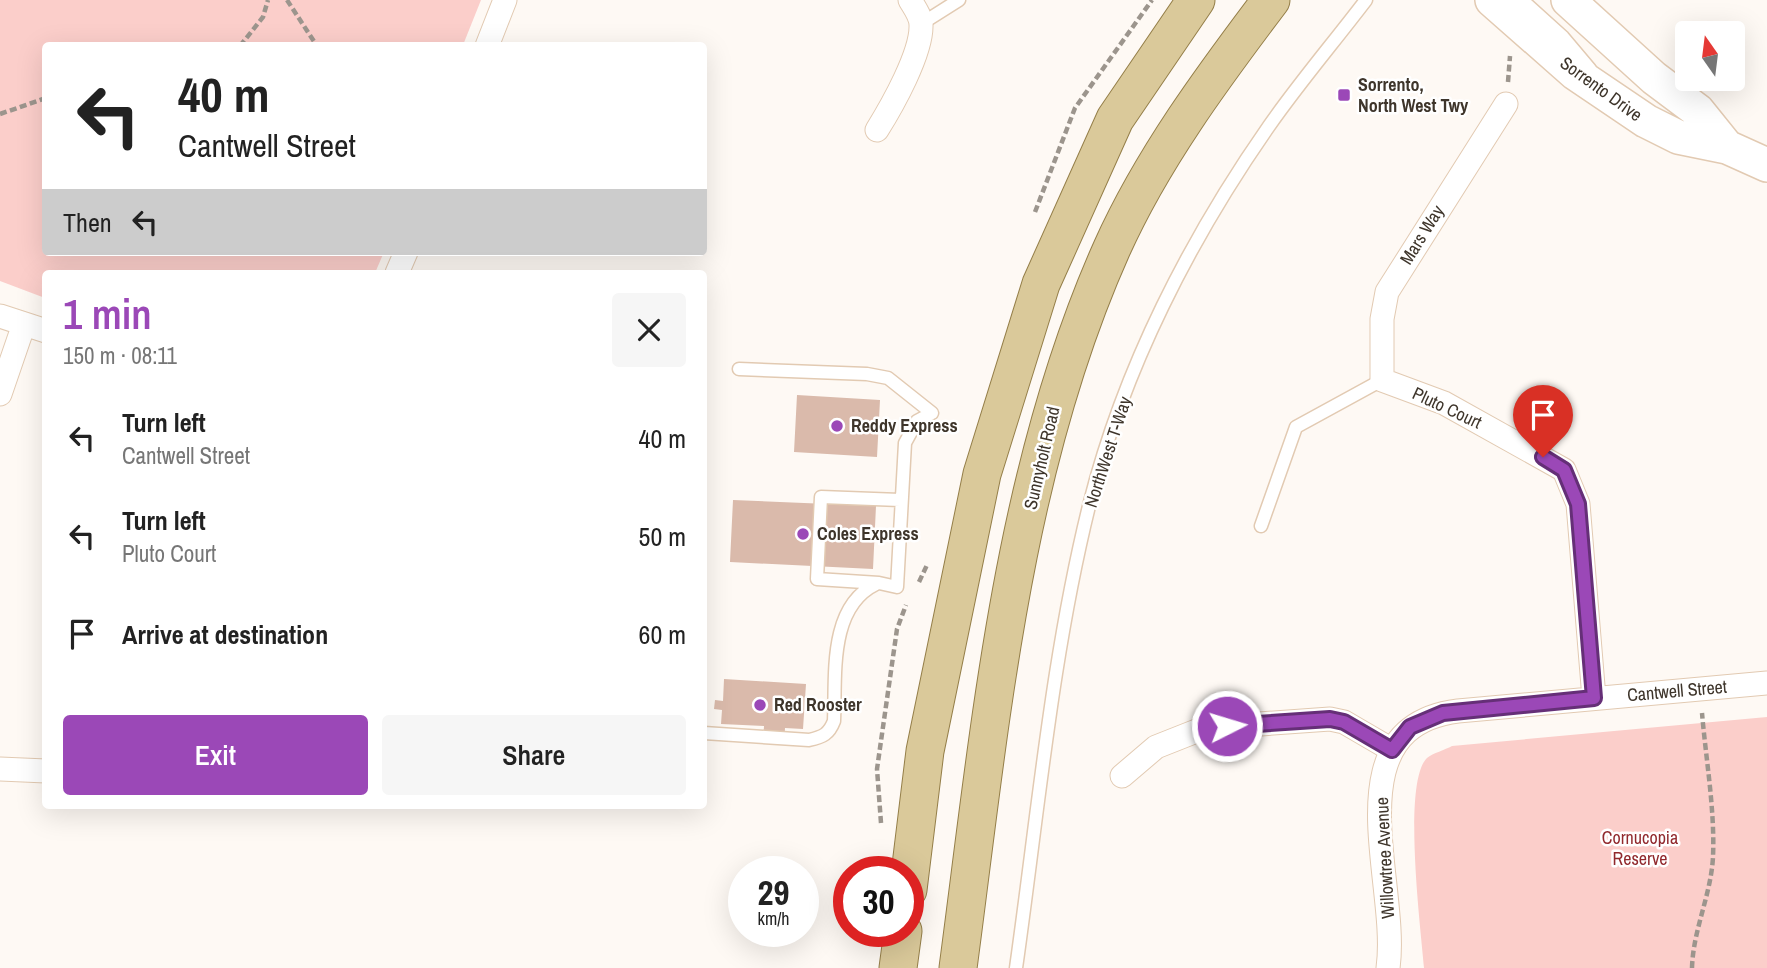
<!DOCTYPE html>
<meta charset="utf-8">
<style>
body{margin:0;font-family:"Archivo Narrow",sans-serif;background:#f6f6f6;color:#222;height:100vh;display:flex;flex-direction:column;font-size:26px;white-space:nowrap}
*{box-sizing:border-box;margin:0}
p{font-size:23px;color:#767676}
.icon{flex:none;width:38px;height:38px;fill:none;stroke:currentColor;stroke-width:2;stroke-linecap:round;stroke-linejoin:round}
.map{position:relative;flex:1;overflow:hidden}
.details{position:absolute;left:42px;top:270px;width:665px;height:539px;display:flex;flex-direction:column;background:#fff;border-radius:7px;box-shadow:0 7px 28px #0002}
.details>*{flex:none}
.hud{position:absolute;left:42px;top:42px;width:665px;height:214px;border-radius:7px;box-shadow:0 7px 28px #0002;background:#fff;color:#222;overflow:hidden}
.needle{width:46px;rotate:346deg}
.buttons{position:absolute;left:1675px;top:21px;display:grid;gap:14px}
.buttons a{display:grid;place-items:center;width:70px;height:70px;border-radius:7px;background:#fff;box-shadow:0 7px 28px #0002;font-size:35px}
.speed{position:absolute;left:728px;top:856px;display:flex;gap:14px;font-size:35px;font-weight:700;text-align:center}
.speed>*{display:grid;place-content:center;width:91px;height:91px;border-radius:50%;background:#fff;box-shadow:0 7px 28px #0002;line-height:1}
.speed small{font-size:18px;font-weight:400}
.speed .limit{border:10px solid #d22;background:#fff;color:#111}
.pin{position:absolute;display:grid;place-items:center;width:60px;height:60px;color:#fff;margin:-72px -30px;border-radius:50% 50% 50% 0;rotate:-45deg;box-shadow:0 0 7px #0007}
.pin .icon{rotate:45deg}
.me{position:absolute;width:77px;margin:-38px;rotate:85deg;stroke-linejoin:round;filter:drop-shadow(0 0 5px #0008)}
.turn{display:flex;align-items:center;gap:24px;height:147px;padding:0 21px;font-size:32px}
.turn .icon{width:91px;height:91px;stroke-width:2.5}
.turn b{display:block;font-size:49px;line-height:60px}
.then{display:flex;align-items:center;height:66px;padding:0 21px;background:#0003;gap:14px;font-size:26px}
.round{display:grid;place-items:center;flex:none;width:74px;height:74px;border-radius:7px;background:#f6f6f6}
.overview{display:flex;align-items:center;justify-content:space-between;height:119px;padding:0 21px}
h1{font-size:42px;font-weight:600;line-height:52px;color:#9b48b7}
.action{display:flex;gap:14px;margin-top:auto;padding:14px 21px}
.action a{flex:1;height:80px;border-radius:7px;background:#9b48b7;color:#fff;font-size:28px;font-weight:600;line-height:80px;text-align:center}
.action a+a{background:#f6f6f6;color:#222}
ul{padding:0;list-style:none}
li{display:flex;align-items:center;gap:21px;height:98px;padding:0 21px}
li div{flex:1}
li b{display:block;font-size:26px}
li em{font-style:normal}
.map>svg:first-child{display:block}
</style>
<div class="map">
<svg width="1767" height="968" viewBox="0 0 1767 968">
<rect width="100%" height="100%" fill="#fef9f4"/>
<path fill="#fbceca" d="M0,0H481L463,45L46,46V252H384L375,273H46L45,298L0,281Z
M1767,717V968H1424C1421,930 1402,782 1427,758C1433,753 1445,750 1452,746Z"/>
<path fill="#dabaab" d="M797,395L880,400L877,457L794,452Z
M733,500L876,506L873,569L730,562Z
M724,679L806,684L803,729L785,728L784,744L763,742L764,726L721,724L722,710L714,709L715,700L723,701Z"/>
<g fill="none" stroke-linecap="round" stroke-linejoin="round">
<defs>
<path id="lane" d="M1522,0L1563,37L1590,69
M921,24L959,0
M739,369L867,374L888,378L932,413L917,421L905,443L897,587L879,583L817,579L821,497L900,500
M1261,526L1296,427L1382,380
M704,733L809,740C823,737 829,734 834,721C836,676 828,607 876,584
M1016,968C1038,813 1052,654 1090,502C1124,368 1190,239 1269,126C1299,83 1334,42 1366,0"/>
<path id="street" d="M487,46L505,0
M1506,104L1387,292L1382,319V380L1444,403L1564,470L1578,504L1594,698
M877,130C892,106 922,53 921,25C921,16 914,7 910,0
M397,273L406,252
M0,316L46,331
M0,394L24,324
M0,769L46,771
M1122,776L1156,747L1204,728L1330,719L1344,722L1392,750
M1388,968C1400,884 1330,727 1458,711L1767,683"/>
<path id="secondary" d="M1492,0L1575,73L1646,121L1678,137L1727,147L1767,165
M1568,0L1654,78L1698,111L1727,147"/>
<path id="primary" d="M908,890L925,751L982,474L1041,284L1115,119L1196,0
M898,968L903,931
M958,968C990,728 1012,471 1112,248C1152,159 1212,78 1271,0"/>
</defs>
<use href="#lane" stroke="#e2cab2" stroke-width="15"/>
<use href="#street" stroke="#e2cab2" stroke-width="25"/>
<use href="#secondary" stroke="#e2cab2" stroke-width="36"/>
<use href="#primary" stroke="#947e48" stroke-width="39"/>
<path stroke="#9c958d" stroke-width="4.5" stroke-dasharray="7 3.5" stroke-linecap="butt" d="M287,0L317,46
M240,46L263,17L268,0
M1508,82L1510,56
M0,114L46,98
M1035,212L1075,108L1152,0
M919,582L927,565
M881,823L877,769L897,629L906,605
M1692,968C1693,930 1711,895 1713,857C1715,810 1706,760 1702,713"/>
<use href="#lane" stroke="#fff" stroke-width="12"/>
<use href="#street" stroke="#fff" stroke-width="23"/>
<use href="#secondary" stroke="#fff" stroke-width="33"/>
<use href="#primary" stroke="#dac99a" stroke-width="37"/>
</g>
<g fill="none" stroke-linecap="round" stroke-linejoin="round">
<defs>
<path id="route" d="M1227,726L1330,719L1344,722L1392,750L1410,727L1443,713L1594,698L1578,504L1564,470L1543,457"/>
</defs>
<use href="#route" stroke="#652f77" stroke-width="18"/>
<use href="#route" stroke="#9b48b7" stroke-width="12"/>
</g>
<g fill="#9b48b7" stroke="#fff" stroke-width="2.5">
<rect x="1337" y="88" width="14" height="14" rx="3.5"/>
<circle cx="837" cy="426" r="7"/>
<circle cx="803" cy="534" r="7"/>
<circle cx="760" cy="705" r="7"/>
</g>
<g text-anchor="middle" stroke-width="5" stroke-linejoin="round" paint-order="stroke">
<g font-size="18" font-weight="bold" fill="#3e352b" stroke="#fff" text-anchor="start">
<text x="1358" y="91">Sorrento,<tspan x="1358" dy="21">North West Twy</tspan></text>
<text x="851" y="432">Reddy Express</text>
<text x="817" y="540">Coles Express</text>
<text x="774" y="711">Red Rooster</text>
</g>
<g font-size="18" fill="#3e352b" stroke="#fff">
<text transform="translate(1601 89) rotate(36)" y="6">Sorrento Drive</text>
<text transform="translate(1422 235) rotate(-58)" y="6">Mars Way</text>
<text transform="translate(1447 408) rotate(25)" y="6">Pluto Court</text>
<text transform="translate(1108 452) rotate(-72)" y="6">NorthWest T-Way</text>
<text transform="translate(1042 458) rotate(-77)" y="6">Sunnyholt Road</text>
<text transform="translate(1677 691) rotate(-5)" y="6">Cantwell Street</text>
<text transform="translate(1385 858) rotate(-93)" y="6">Willowtree Avenue</text>
</g>
<g font-size="18" fill="#91292d" stroke="#fff">
<text x="1640" y="844">Cornucopia<tspan x="1640" dy="21">Reserve</tspan></text>
</g>
</g>
</svg>
<div class="buttons">
<a><svg class="needle" viewBox="-14 -14 28 28"><path d="M0-13l5 13h-10z" fill="#e53935"/><path d="M0 13l5-13h-10z" fill="#767676"/></svg></a>
</div>
<div class="speed"><div>29<small>km/h</small></div><div class="limit">30</div></div>
<div class="pin" style="left:1543px;top:457px;background:#d93025"><svg class="icon" aria-label="arrive" viewBox="0 0 24 24"><path d="M6 21V4h12l-3 4 3 4H6"/></svg></div>
<svg class="me" style="left:1227px;top:726px" viewBox="-20 -20 40 40"><circle r="17" fill="#9b48b7" stroke="#fff" stroke-width="3"/><path d="M0-11L8 9 0 5-8 9z" fill="#fff"/></svg>
<div class="hud">
<div class="turn"><svg class="icon" aria-label="left" viewBox="0 0 24 24"><path d="M17 20v-9H6M10 6l-5 5 5 5"/></svg><div><b>40 m</b>Cantwell Street</div></div>
<div class="then">Then<svg class="icon" aria-label="left" viewBox="0 0 24 24"><path d="M17 20v-9H6M10 6l-5 5 5 5"/></svg></div>
</div>
<section class="details">
<div class="overview"><div><h1>1 min</h1><p>150 m · 08:11</p></div><a class="round"><svg class="icon" aria-label="close" viewBox="0 0 24 24"><path d="M6 6l12 12M18 6L6 18"/></svg></a></div>
<ul>
<li><svg class="icon" aria-label="left" viewBox="0 0 24 24"><path d="M17 20v-9H6M10 6l-5 5 5 5"/></svg><div><b>Turn left</b><p>Cantwell Street</p></div><em>40 m</em></li>
<li><svg class="icon" aria-label="left" viewBox="0 0 24 24"><path d="M17 20v-9H6M10 6l-5 5 5 5"/></svg><div><b>Turn left</b><p>Pluto Court</p></div><em>50 m</em></li>
<li><svg class="icon" aria-label="arrive" viewBox="0 0 24 24"><path d="M6 21V4h12l-3 4 3 4H6"/></svg><div><b>Arrive at destination</b></div><em>60 m</em></li>
</ul>
<div class="action"><a>Exit</a><a>Share</a></div>
</section>
</div>
